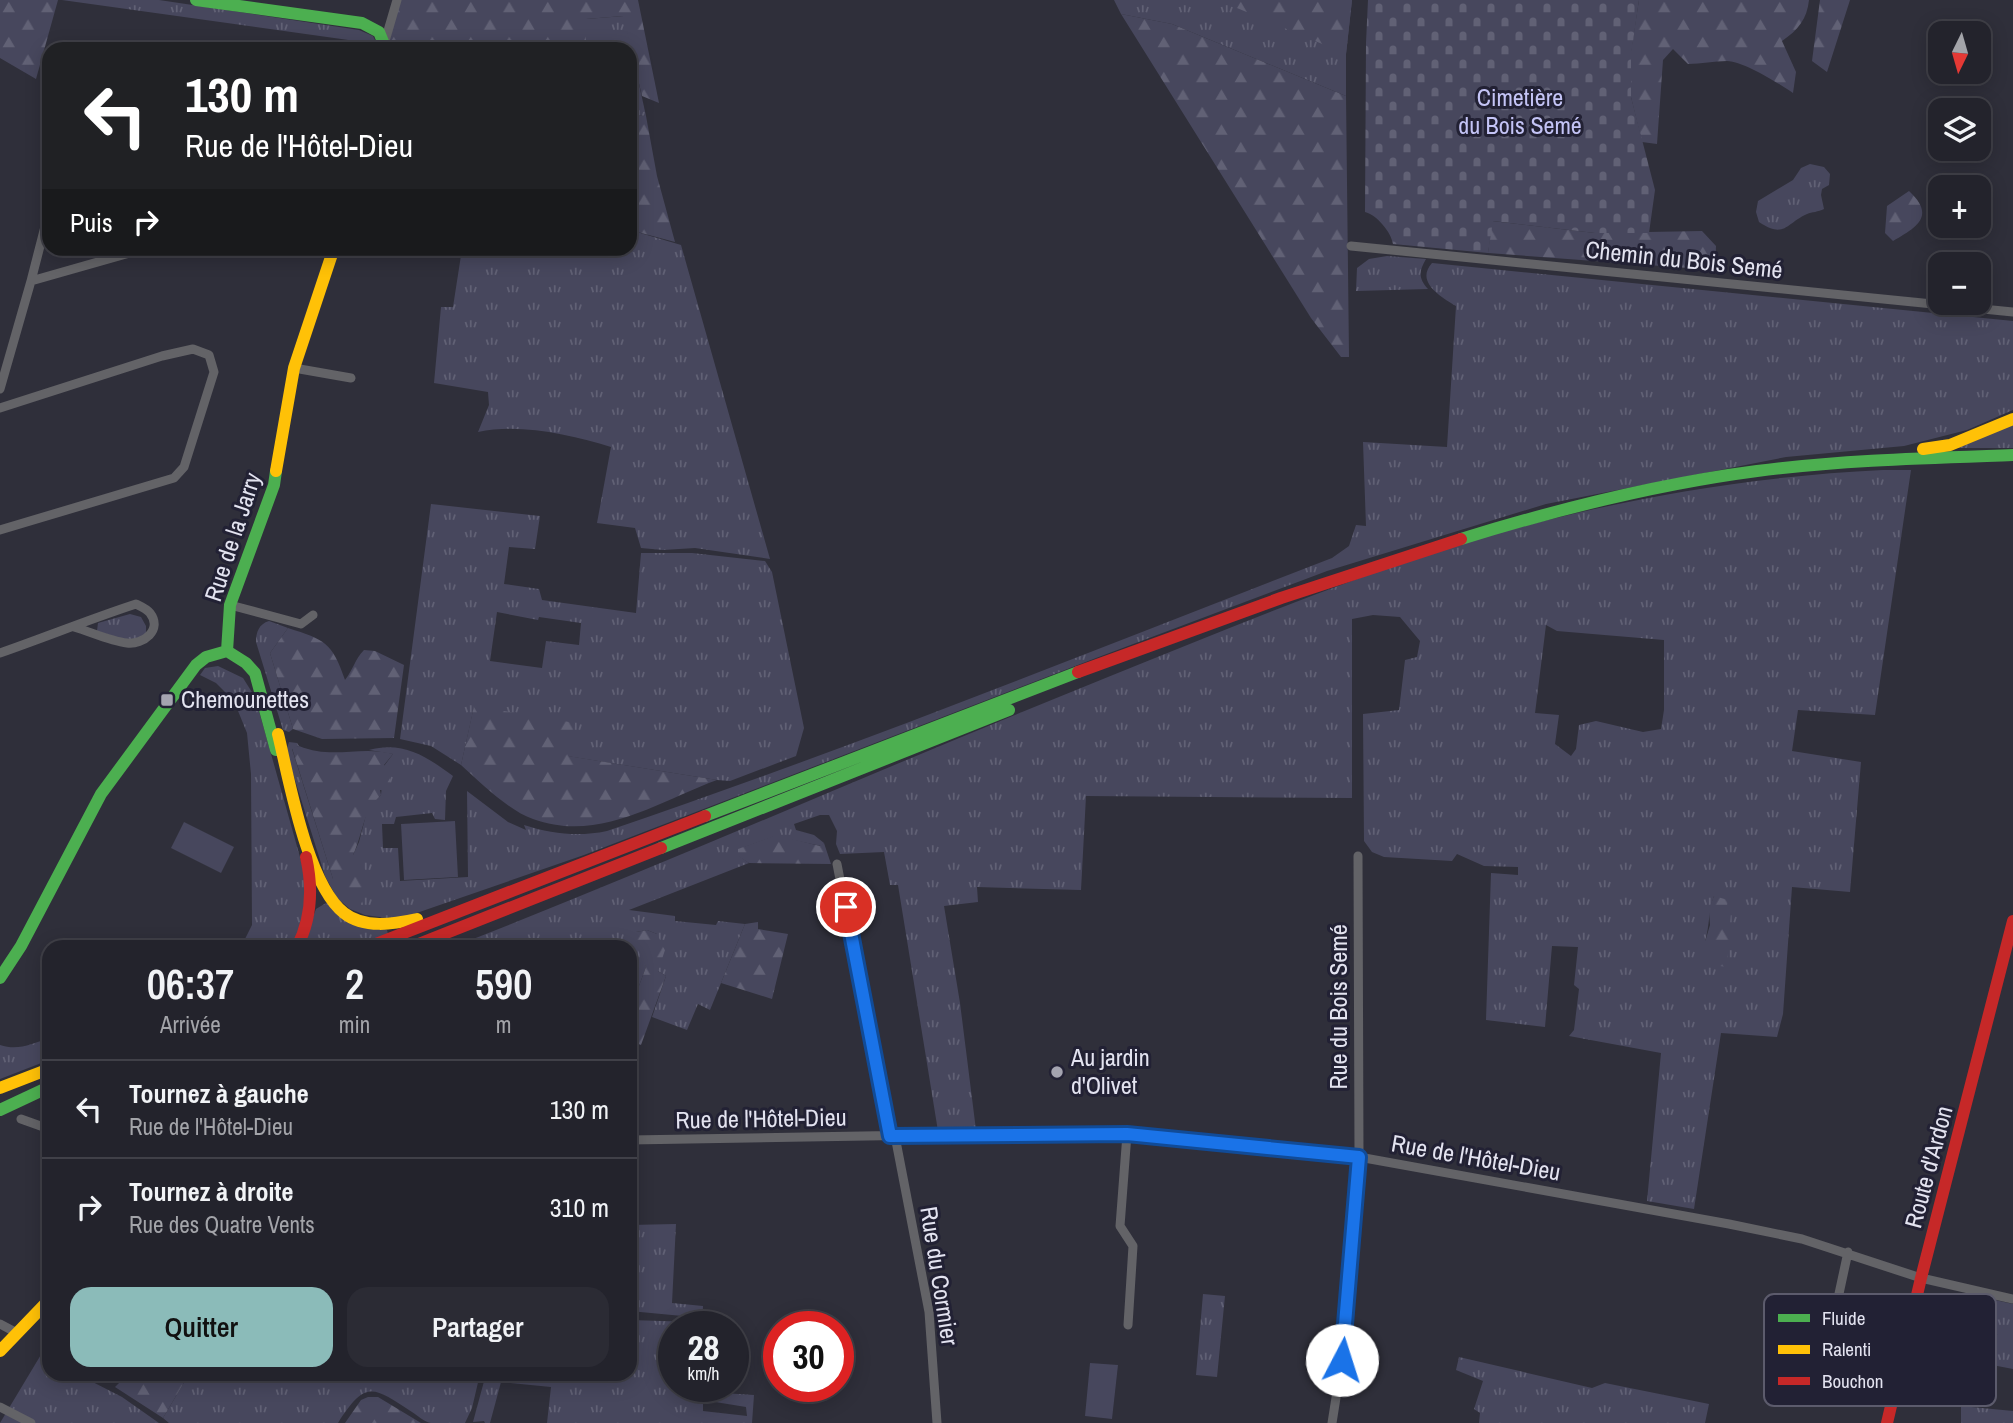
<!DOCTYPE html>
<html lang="fr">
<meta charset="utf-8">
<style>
body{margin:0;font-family:"Archivo Narrow",sans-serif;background:#2b2b34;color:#f1f3f6;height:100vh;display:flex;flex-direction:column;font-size:26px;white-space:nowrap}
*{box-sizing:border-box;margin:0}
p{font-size:23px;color:#a3a4a9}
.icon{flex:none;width:38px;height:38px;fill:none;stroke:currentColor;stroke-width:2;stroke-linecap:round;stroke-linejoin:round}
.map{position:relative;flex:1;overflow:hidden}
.drawer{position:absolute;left:42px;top:940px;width:595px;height:441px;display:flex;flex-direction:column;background:#23232c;border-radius:21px;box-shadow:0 4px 18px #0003,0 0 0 2px #404048}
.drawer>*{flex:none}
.top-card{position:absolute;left:42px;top:42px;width:595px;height:214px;border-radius:21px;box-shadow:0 4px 18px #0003,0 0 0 2px #404048;background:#202124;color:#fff;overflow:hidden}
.needle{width:46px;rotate:185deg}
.controls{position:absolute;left:1928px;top:21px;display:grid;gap:14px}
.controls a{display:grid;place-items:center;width:63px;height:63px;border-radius:14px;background:#23232c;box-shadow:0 4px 18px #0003,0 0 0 2px #404048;font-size:35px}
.speed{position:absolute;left:658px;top:1311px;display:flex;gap:14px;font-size:35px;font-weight:700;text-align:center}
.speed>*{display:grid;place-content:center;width:91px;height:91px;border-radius:50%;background:#23232c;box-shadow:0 4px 18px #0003,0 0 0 2px #404048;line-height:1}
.speed small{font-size:18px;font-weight:400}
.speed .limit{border:10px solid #d22;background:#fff;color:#111}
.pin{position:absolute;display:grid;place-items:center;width:60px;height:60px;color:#fff;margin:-30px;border:4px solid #fff;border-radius:50%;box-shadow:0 2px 7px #0007}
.me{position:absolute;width:77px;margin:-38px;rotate:5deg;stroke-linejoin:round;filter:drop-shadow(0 0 5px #0008)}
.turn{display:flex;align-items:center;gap:24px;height:147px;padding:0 28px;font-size:32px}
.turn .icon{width:91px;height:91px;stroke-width:2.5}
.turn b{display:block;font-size:49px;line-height:60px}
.then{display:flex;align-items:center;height:66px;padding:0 28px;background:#0003;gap:14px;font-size:26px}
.eta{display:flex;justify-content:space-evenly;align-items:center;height:119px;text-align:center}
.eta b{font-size:42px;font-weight:600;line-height:49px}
.action{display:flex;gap:14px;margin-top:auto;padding:14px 28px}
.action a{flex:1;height:80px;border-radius:21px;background:#8bbbb9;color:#111;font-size:28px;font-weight:600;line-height:80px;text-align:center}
.action a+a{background:#2b2b34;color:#f1f3f6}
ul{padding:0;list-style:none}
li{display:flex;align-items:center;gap:21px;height:98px;padding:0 28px;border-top:2px solid #404048}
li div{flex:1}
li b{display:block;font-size:26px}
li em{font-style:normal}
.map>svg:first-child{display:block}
</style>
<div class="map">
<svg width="2013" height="1423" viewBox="0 0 2013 1423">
<defs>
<pattern id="grass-tufts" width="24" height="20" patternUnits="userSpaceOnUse" patternTransform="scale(1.75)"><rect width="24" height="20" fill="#47475d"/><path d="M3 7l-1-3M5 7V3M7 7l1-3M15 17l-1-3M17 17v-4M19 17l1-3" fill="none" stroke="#616175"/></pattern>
<pattern id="forest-firs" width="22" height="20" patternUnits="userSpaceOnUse" patternTransform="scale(1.75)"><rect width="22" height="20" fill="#47475d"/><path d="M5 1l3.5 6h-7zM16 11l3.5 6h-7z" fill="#616175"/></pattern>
<pattern id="cemetery-stones" width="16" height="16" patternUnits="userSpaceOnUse" patternTransform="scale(1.75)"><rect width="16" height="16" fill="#47475d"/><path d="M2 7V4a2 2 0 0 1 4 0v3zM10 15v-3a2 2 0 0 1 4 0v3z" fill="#616175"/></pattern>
</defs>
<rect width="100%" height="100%" fill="#2f2f3a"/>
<path fill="url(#grass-tufts)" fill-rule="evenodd" d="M62,0H159L359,30L373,36L377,44Z
M1114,0H1352L1346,54V96L1172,24L1121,14Z
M624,16L646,116L630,115V49H586V19Z
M1810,164L1824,167L1830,174L1829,185L1822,189L1821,195L1824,209C1818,212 1812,212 1807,214C1785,224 1785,239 1759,222L1756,212L1758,201L1793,180L1801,168Z
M630,230L681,245L770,559L695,548L663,550L641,548L635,528L597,523L611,447C572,435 519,423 478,432L489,405L488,392L434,383L441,307H453L462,249L630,248Z
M1387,256L1426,259C1419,271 1418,278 1428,289L1356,291L1357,268L1369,259Z
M1432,263L2013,321V410L1967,430L1904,446L1786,457L1546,504L1327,571L1096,658L584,855L405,917L387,918L365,915L350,909L337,898L325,876L286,751L289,742L297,743L299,746L292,749L333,879L353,855L359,842L368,807L381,795L384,766L393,754L369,750C403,741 426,756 453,776L446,791L445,820L435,819L432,813L396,817L394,824H382L383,848H398L400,881L468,877L467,791L508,822L526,830L524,825C552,834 579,837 607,831C852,748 1091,651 1332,558L1349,546L1356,525L1366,526L1363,442L1447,447L1456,306C1441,297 1415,282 1432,263Z
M2013,422V448H1955Z
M1883,470H1911L1875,715L1798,710L1792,751L1861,762L1850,892L1792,887L1783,1014L1777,1037L1721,1033L1694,1209L1647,1201L1661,1053L1569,1036L1574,1030L1579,989L1574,985L1578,947L1552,946L1545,1027L1486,1020L1491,873L1518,875V867L1484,866L1457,854L1452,861L1384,857L1372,852L1364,841L1363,714L1399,710L1405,660L1417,657L1420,641L1400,617L1373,615L1352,619V798L1086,796L1081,890L977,887L978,902L944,906L960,1003L976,1130L938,1131L898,885H890L884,852L840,854L836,844L837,831L829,815H820L794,824L796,830L814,835L824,843L821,846L775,836L739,849V856L749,863L629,910L675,916V921L716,925L718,921L745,924L710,1010L698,1004L687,1030L652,1017L666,976L658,971L657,934L647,930L636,932L646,967L630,1010V947H453C673,861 889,765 1108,677C1218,633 1329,586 1442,550C1584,505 1734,477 1883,470ZM1546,625L1557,631L1664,640V710L1661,729L1643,732L1596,721L1579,725L1576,749L1571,756L1555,744L1559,715L1535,713ZM1714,896L1726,911L1705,941C1710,925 1708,912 1714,896Z
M431,504L540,516L535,549L509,547L504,584L539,589L542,600L636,613L641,553H692L765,561L772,572L804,728L796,756L730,781L717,780L567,756V737L474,707L461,765L431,746L400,739ZM497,612L538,620L539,617L581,623L579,645L546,641L542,668L490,661Z
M130,614L141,617L146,626V633L133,642L97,631L98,623Z
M269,621L288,628L270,653L293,729L289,732L283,730L256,642C256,632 259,624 269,621Z
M218,666L243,678L255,697L307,882C306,905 304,927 290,947H241L252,925L251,774L247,733L234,701L216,683L200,675L205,668Z
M326,903L387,930L388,934L354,947H302L316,909Z
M49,1038V1060L0,1079V1045C18,1051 32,1044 49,1038Z
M676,1224L672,1303L703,1306L702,1326H674V1386H705L706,1392L754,1395L752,1423H547L551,1387L501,1382L490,1423H485L484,1421L473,1422L486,1374H630V1320L694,1322L693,1317L630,1311V1225ZM703,1400L746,1407L747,1416L703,1411Z
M1203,1294L1225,1296L1217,1377L1196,1375Z
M1995,1300L2013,1304V1369L1982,1363L1989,1334L1998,1335L1988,1332Z
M42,1353L49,1357V1374H77L122,1397L159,1423H0Z
M1459,1357L1592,1388L1605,1383L1709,1404L1705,1423H1479L1480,1413L1474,1409L1483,1381L1456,1370Z
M189,1374H480L472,1408L465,1423C454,1423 441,1423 431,1423C425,1422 418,1416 412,1412C373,1387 366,1379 338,1423H169L163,1418Z
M1961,1406L2013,1411V1423H1961Z"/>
<path fill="url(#forest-firs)" d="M0,0H58L36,79L0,58Z
M401,0H638L659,103L642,96L623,16L586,19V49H391L389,39Z
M1218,0H1352L1346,54Z
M1639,0H1809C1807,19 1798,30 1782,41L1796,72L1793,93C1778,83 1745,62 1727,61C1714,61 1701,64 1688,64L1673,49L1663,60L1657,144L1642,142L1631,97L1630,58Z
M1820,0H1850L1827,72L1812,61Z
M1121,14L1172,24L1346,96L1349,357H1341L1311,318Z
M630,115L646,116L657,176L675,242L630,230Z
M1909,191C1936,216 1917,227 1893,241L1885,233L1887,206Z
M1492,221L1595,233L1702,231L1716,246L1715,270L1488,253Z
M288,628C325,640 332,642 345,680C353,670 355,659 364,650L375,651L404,665L394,738L322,739L293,729L270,653Z
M474,706L575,723L573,732L567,737L568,756L717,780C657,802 599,843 533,819C509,811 480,782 461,765Z
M299,746C333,760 360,745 393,754L384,765L389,769L391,791L380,790L381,795C361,814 364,832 353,855L363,864L370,885L361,904L351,901L340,891L333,879L292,748Z
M776,835L820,846L824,843L831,864L749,863L738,856V849Z
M1714,896L1728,900L1726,911L1731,912L1727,967L1713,965L1705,942L1710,925L1709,909Z
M758,922V929L788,934L772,999L721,983L745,924Z
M647,930L657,934L665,950L658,971L666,976L641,1045L630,1041V1010L646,967L633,940L636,932Z
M128,1374H189L163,1418L115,1387Z
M368,1397H378L421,1423H345L361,1400Z"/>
<path fill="url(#cemetery-stones)" d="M1368,0H1639L1631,55V97L1655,190L1649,233H1595L1493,221L1488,253L1393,244C1391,232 1377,215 1365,212L1366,43Z"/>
<path fill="#47475d" d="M455,821L458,877L404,880L401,824Z
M184,822L234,847L221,873L171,848Z
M1090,1363L1118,1365L1112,1419L1085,1416Z"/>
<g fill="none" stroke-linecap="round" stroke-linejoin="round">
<path stroke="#636367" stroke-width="9" d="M385,41L397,0
M49,211L31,281L147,248
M1351,246L2013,312
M294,368L351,378
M0,389L31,281
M0,408L162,356L193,349L209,355L214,372L184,467L174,478L0,530
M230,605L301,624L313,615
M0,653C46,637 90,619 136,604C140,606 147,609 150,613C163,630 143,645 127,643C110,641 91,632 74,627
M837,864L890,1136
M21,1119L49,1129
M1127,1134L1120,1226L1133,1246L1128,1325
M895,1136L929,1312L937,1423
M630,1140L1040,1133L1127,1134L1359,1157L1729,1224L1802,1239L1921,1278L2013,1299
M0,1324L17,1333
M1838,1339L1841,1312L1837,1303L1848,1252
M0,1407L31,1423
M1332,1423L1342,1360L1359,1157L1358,856"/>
<path stroke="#4caf50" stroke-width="12" d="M196,0L362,23L379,32L386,49
M1461,539C1558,509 1657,484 1757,471C1842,460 1928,458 2013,455
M227,651L246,663L255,673L276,750
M705,816L1078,672
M661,848L1009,710
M0,978L21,946L101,794L196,665L206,657L227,651L230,605L274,485L276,471
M0,1110L49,1087"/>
<path stroke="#ffc107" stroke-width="12" d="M1923,449L1950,445L2013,419
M276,471L294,368L334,248
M278,734C289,779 307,884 344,913C364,929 394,924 417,919
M0,1088L49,1069
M0,1351L49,1300"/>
<path stroke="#c62828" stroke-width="12" d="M1078,672L1281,598L1461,539
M297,947C312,918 313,888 306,857
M368,947L705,816
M411,947L661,848
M1887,1423L1921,1278L2013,921"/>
</g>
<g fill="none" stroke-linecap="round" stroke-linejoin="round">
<defs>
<path id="route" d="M846,907L890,1136L1127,1134L1359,1157L1342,1360"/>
</defs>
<use href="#route" stroke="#114b97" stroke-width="18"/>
<use href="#route" stroke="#1a73e8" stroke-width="12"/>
</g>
<g fill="#a4a4b0" stroke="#222134" stroke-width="2.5">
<rect x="160" y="693" width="14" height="14" rx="3.5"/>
<circle cx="1057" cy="1072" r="7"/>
</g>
<g text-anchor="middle" stroke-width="6" stroke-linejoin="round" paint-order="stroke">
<g font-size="24" fill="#c4c4f6" stroke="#222134">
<text x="1520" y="106">Cimetière<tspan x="1520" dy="28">du Bois Semé</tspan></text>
</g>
<g font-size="24" fill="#e3e3f0" stroke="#222134">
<text transform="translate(1684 260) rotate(6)" y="8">Chemin du Bois Semé</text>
<text transform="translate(233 537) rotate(-72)" y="8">Rue de la Jarry</text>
<text transform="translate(1339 1007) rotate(-90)" y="8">Rue du Bois Semé</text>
<text transform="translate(761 1119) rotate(-1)" y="8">Rue de l'Hôtel-Dieu</text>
<text transform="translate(1476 1158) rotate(10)" y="8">Rue de l'Hôtel-Dieu</text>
<text transform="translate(1929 1167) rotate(-75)" y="8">Route d'Ardon</text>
<text transform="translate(939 1276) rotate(81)" y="8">Rue du Cormier</text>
</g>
<g font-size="24" fill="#e3e3f0" stroke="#222134" text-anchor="start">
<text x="181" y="708">Chemounettes</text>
<text x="1071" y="1066">Au jardin<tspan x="1071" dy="28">d'Olivet</tspan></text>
</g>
</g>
<rect x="1764" y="1294" width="232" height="112" rx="10" fill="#222134" stroke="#5c5b6c" stroke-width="2"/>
<rect x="1778" y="1314" width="32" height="8" fill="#4caf50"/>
<rect x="1778" y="1345" width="32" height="9" fill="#ffc107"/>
<rect x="1778" y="1377" width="32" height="8" fill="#c62828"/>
<g font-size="19" fill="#e3e3f0">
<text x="1822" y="1325">Fluide</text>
<text x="1822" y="1356">Ralenti</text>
<text x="1822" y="1388">Bouchon</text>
</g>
</svg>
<div class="controls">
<a><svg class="needle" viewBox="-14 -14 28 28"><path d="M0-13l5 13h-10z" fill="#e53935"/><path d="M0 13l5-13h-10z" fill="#a3a4a9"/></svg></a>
<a><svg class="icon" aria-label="layers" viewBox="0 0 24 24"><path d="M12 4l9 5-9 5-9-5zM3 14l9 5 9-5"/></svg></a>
<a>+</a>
<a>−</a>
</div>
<div class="speed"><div>28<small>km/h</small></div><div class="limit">30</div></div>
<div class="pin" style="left:846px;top:907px;background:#d93025"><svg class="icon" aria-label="arrive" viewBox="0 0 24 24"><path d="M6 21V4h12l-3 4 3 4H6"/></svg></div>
<svg class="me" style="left:1342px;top:1360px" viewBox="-20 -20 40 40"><circle r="19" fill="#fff"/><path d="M0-13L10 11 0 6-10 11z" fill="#1a73e8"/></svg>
<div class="top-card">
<div class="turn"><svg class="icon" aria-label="left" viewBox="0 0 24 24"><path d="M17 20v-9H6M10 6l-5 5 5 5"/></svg><div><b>130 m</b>Rue de l'Hôtel-Dieu</div></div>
<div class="then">Puis<svg class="icon" aria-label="right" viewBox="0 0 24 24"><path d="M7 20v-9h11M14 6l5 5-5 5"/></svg></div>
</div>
<section class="drawer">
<div class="eta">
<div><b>06:37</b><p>Arrivée</p></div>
<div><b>2</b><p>min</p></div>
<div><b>590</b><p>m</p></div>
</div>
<ul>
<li><svg class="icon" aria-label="left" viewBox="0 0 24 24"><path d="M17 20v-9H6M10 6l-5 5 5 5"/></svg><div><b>Tournez à gauche</b><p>Rue de l'Hôtel-Dieu</p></div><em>130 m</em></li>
<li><svg class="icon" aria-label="right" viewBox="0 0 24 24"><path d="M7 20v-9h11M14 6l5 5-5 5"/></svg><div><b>Tournez à droite</b><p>Rue des Quatre Vents</p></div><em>310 m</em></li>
</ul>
<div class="action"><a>Quitter</a><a>Partager</a></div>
</section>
</div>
